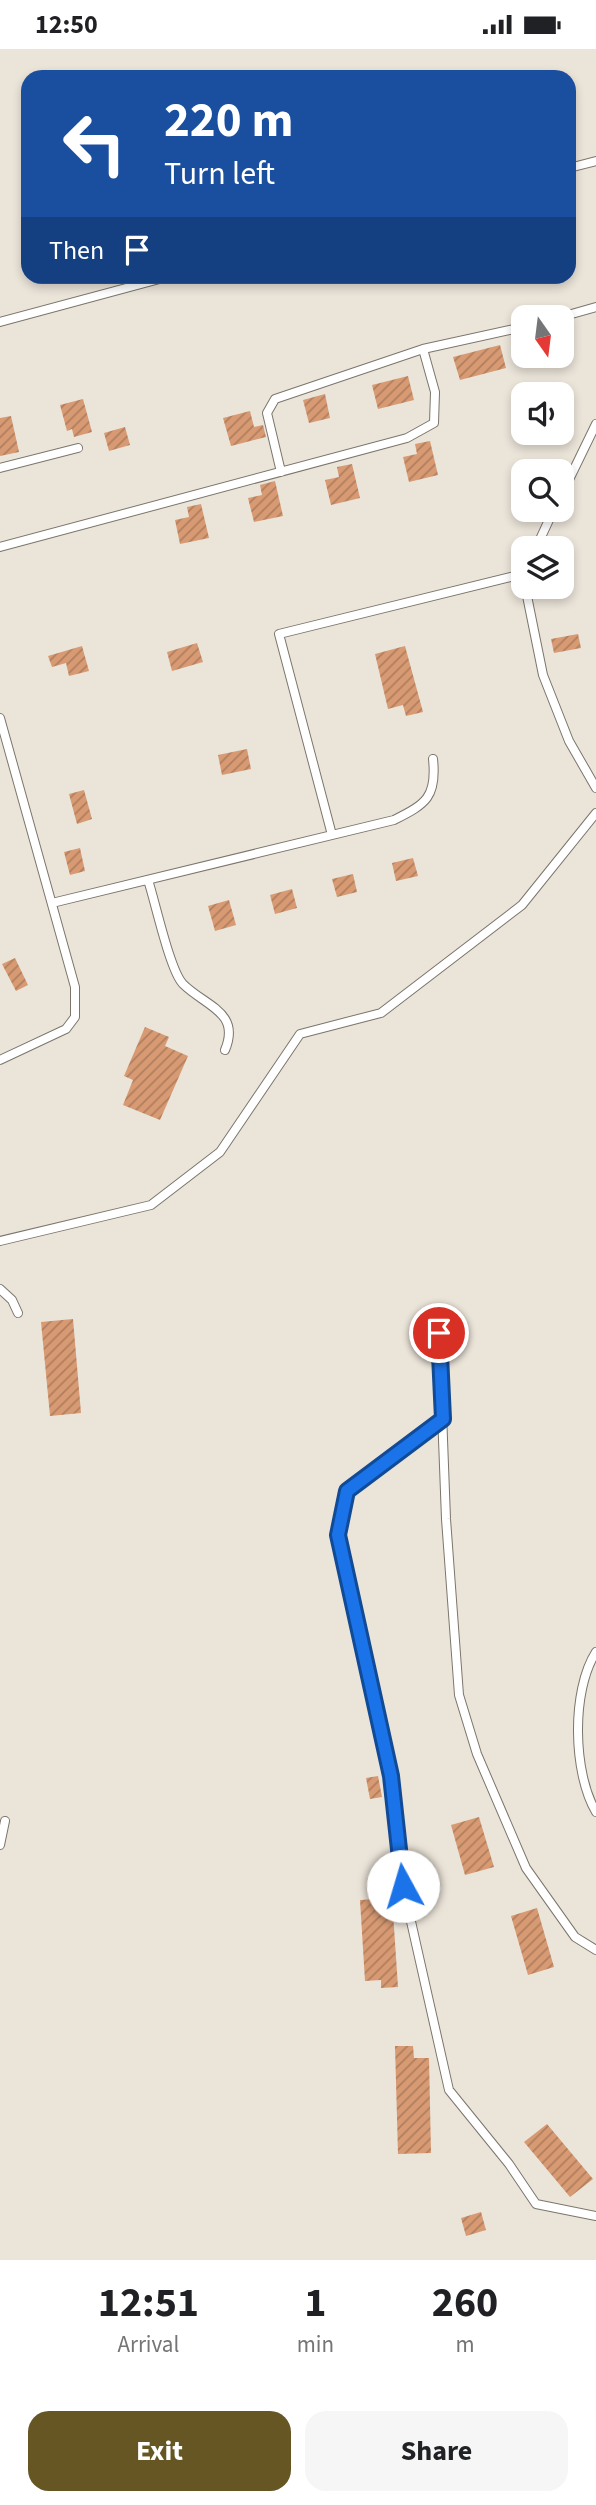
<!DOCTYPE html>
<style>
body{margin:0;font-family:"Source Sans 3",sans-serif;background:#f6f6f6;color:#202124;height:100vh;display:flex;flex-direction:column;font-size:26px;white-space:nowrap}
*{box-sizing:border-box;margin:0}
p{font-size:23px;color:#757577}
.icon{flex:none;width:38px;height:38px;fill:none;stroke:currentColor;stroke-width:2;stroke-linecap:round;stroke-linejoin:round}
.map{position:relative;height:2211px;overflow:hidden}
.side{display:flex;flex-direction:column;background:#fff;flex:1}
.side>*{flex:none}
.hud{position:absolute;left:21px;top:21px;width:555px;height:214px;border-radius:21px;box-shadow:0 4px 10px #0003;background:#1a4fa0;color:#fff;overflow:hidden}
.needle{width:46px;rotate:166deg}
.fabs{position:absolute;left:511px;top:256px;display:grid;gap:14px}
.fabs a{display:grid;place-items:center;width:63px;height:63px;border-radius:14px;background:#fff;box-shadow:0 4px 10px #0003;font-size:35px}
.pin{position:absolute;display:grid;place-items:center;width:60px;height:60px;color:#fff;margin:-30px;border:4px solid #fff;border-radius:50%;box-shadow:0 2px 7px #0007}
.me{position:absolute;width:77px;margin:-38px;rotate:354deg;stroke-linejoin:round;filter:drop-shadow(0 0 5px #0008)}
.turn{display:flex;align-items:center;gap:24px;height:147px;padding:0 28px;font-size:32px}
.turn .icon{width:91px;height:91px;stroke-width:2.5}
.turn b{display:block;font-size:49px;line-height:60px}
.then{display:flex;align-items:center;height:66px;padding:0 28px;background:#0003;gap:14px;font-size:26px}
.eta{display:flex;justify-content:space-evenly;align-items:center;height:119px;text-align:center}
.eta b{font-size:42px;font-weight:700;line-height:49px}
.action{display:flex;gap:14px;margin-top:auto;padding:14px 28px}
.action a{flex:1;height:80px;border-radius:21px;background:#665624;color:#fff;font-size:28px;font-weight:700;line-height:80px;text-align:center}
.action a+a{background:#f6f6f6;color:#202124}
.status{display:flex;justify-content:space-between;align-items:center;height:49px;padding:0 35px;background:#fff;direction:ltr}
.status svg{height:19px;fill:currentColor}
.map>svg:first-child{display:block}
</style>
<div class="status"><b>12:50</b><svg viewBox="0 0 49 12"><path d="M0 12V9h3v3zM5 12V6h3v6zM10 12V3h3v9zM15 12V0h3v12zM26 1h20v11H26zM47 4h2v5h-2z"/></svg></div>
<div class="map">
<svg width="596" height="2211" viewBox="0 0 596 2211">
<defs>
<pattern id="building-hatch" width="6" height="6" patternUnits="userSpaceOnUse" patternTransform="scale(1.75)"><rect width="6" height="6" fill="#d89a73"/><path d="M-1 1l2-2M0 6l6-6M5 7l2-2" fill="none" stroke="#b07e5e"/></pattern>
</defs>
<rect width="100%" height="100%" fill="#ebe4d9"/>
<path fill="url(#building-hatch)" d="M500,296L506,319L460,331L453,308Z
M408,327L414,351L378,360L372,336Z
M325,345L330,369L309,374L303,351Z
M83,350L92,383L74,388L72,380L67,382L60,356Z
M250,362L254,378L263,376L266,388L231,397L223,369Z
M11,367L19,403L0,407V369Z
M125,378L130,396L109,402L104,384Z
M430,392L438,426L409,433L403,408L417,405L415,395Z
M352,415L360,449L331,456L325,431L339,428L337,418Z
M275,432L283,467L254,473L248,449L262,446L260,436Z
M201,455L209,489L180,495L175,471L189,468L187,458Z
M578,585L581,599L554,604L551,590Z
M197,594L203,613L172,622L167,603Z
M82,597L89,622L69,627L66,614L52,618L48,607Z
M405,597L423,663L406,667L403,656L388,660L375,605Z
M247,700L251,720L222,726L218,706Z
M84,741L92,770L77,775L69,745Z
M80,799L85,822L70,826L64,803Z
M413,809L418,827L396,832L392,814Z
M353,825L357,843L337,848L332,830Z
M292,840L297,859L275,865L270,846Z
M229,851L236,876L215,882L208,857Z
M15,909L28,936L16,942L2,915Z
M145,978L169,988L165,997L188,1007L160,1071L123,1056L133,1031L124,1027Z
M73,1270L81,1364L50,1367L41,1273Z
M378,1727L382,1748L370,1750L366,1729Z
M479,1768L494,1818L465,1826L451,1776Z
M392,1849L398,1938L381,1939V1931L365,1932L360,1851Z
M537,1859L554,1918L528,1926L511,1867Z
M395,1997H413L414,2009H429L431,2104L398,2105Z
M547,2075L593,2130L570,2148L524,2093Z
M481,2163L486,2181L466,2187L461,2169Z"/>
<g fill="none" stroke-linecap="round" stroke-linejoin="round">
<defs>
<path id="lane" d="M569,119L596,112
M561,268L596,258
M0,273L167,228
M0,419L78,399
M281,423L267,364L275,350L423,300L523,278
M562,445L596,375
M0,498L407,389L434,374L435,343L423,300
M536,499L554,460
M525,537L543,626L569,692L596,739
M0,669L75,938V968L66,980L0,1011
M332,786L279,585L523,525
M148,831C155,852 170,922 183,935C205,957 241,963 225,1001
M52,854L394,771C426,755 437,748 433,710
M0,1192L151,1156L220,1103L300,985L381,964L522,856L596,764
M0,1240L12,1251L18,1264
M439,1284L446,1470L459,1646L477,1705L526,1819L575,1888L596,1901
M443,1370L347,1442L338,1486L391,1727L403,1837L449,2041L509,2115L536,2155L596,2167
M596,1603C571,1642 573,1724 596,1763
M0,1796L5,1772"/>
</defs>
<use href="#lane" stroke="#7b756c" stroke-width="10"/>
<use href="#lane" stroke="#fff" stroke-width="8"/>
</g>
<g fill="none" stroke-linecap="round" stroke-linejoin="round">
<defs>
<path id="route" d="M403,1837L391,1727L338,1486L347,1442L443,1370L439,1284"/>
</defs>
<use href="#route" stroke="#114b97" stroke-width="18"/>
<use href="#route" stroke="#1a73e8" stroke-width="12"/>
</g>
</svg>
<div class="fabs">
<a><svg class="needle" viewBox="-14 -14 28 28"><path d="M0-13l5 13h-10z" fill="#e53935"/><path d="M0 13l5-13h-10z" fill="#757577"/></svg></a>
<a><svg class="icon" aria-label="sound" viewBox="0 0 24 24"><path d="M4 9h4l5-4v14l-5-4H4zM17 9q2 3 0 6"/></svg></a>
<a><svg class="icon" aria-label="search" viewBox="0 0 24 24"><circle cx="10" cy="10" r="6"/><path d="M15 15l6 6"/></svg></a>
<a><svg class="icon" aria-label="layers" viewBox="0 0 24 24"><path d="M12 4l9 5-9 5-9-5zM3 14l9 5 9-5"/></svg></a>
</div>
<div class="pin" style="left:439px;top:1284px;background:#d93025"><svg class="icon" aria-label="arrive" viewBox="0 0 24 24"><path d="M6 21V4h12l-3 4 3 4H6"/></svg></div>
<svg class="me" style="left:403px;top:1837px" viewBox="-20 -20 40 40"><circle r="19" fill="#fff"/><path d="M0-13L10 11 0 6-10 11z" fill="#1a73e8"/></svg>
<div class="hud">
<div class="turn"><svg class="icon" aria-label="left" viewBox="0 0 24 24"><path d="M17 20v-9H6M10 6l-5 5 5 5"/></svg><div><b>220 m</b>Turn left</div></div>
<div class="then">Then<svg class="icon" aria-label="arrive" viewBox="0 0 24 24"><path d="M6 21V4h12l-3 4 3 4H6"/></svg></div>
</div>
</div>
<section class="side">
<div class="eta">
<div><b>12:51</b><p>Arrival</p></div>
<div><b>1</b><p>min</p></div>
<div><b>260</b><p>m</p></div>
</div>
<div class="action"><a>Exit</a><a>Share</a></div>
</section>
